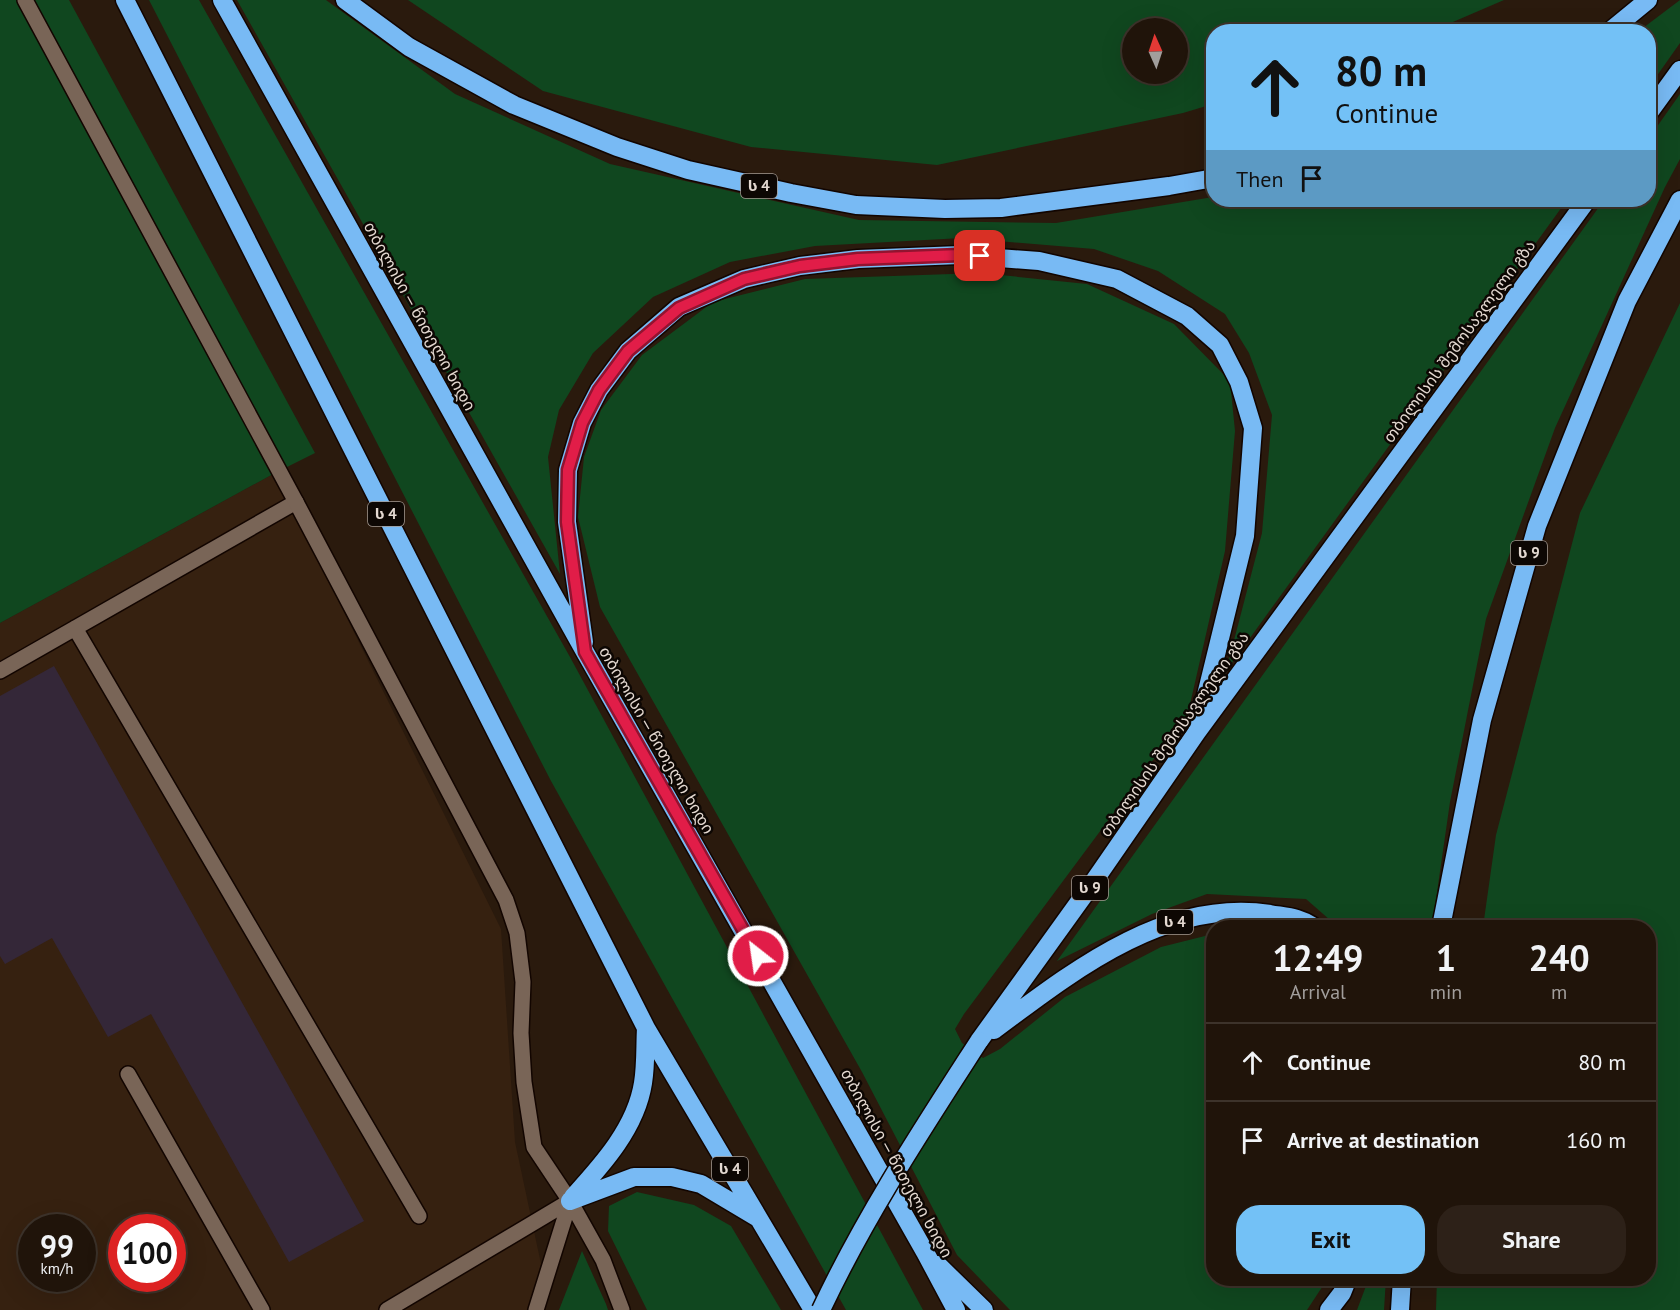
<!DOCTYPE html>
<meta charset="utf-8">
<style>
body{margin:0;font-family:"PT Sans","Noto Sans Georgian",sans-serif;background:#2d2118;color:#f1f3f6;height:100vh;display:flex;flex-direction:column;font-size:22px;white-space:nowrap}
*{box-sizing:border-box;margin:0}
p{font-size:20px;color:#a29e9c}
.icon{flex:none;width:33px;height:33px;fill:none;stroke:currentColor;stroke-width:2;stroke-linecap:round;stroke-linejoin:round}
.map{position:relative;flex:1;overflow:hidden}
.panel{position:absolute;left:1206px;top:920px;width:450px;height:366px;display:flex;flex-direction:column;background:#20140a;border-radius:24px;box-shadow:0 6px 24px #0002,0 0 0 2px #3d332b}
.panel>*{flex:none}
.banner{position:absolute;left:1206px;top:24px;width:450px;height:183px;border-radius:24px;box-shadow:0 6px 24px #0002,0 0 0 2px #3d332b;background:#73c1f6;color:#111;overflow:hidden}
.needle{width:39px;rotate:357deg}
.controls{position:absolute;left:1122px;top:18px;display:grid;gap:12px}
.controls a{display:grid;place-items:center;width:66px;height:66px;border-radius:50%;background:#20140a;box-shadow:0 6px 24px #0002,0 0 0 2px #3d332b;font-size:30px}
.speed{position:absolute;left:18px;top:1214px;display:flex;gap:12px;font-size:30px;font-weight:700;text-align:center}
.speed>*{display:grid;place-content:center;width:78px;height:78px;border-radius:50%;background:#20140a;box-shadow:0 6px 24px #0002,0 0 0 2px #3d332b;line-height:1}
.speed small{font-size:15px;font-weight:400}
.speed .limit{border:9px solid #d22;background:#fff;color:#111}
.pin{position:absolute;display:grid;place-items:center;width:51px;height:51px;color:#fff;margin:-26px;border-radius:12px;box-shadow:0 3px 9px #0006}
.me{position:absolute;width:66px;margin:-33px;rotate:330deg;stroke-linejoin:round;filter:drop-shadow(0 0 4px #0008)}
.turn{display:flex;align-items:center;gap:21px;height:126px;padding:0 30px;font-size:27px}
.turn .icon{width:78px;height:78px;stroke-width:2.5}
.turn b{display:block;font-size:42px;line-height:51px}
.then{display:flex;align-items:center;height:57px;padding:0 30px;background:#0003;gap:12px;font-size:22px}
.eta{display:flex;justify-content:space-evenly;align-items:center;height:102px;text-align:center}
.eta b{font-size:36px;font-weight:700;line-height:42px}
.action{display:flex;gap:12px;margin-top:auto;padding:12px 30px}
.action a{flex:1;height:69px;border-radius:24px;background:#73c1f6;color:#111;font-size:24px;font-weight:700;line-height:69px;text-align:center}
.action a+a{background:#2d2118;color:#f1f3f6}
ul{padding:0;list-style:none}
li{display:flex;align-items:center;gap:18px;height:78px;padding:0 30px;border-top:2px solid #3d332b}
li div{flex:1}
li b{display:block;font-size:22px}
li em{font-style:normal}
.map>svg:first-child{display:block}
</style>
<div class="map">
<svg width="1680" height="1310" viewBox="0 0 1680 1310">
<rect width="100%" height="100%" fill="#2a1a0d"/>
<path fill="#362110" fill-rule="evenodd" d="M275,473L501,929L515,1142L541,1264L529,1310H0V623ZM32,1227H82V1278H32ZM122,1227H172V1278H122Z"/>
<path fill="#10471f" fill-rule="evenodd" d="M0,0H69L315,453L275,473L0,623Z
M149,0H199L570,657L923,1310H846L551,781Z
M237,0H326L455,94L610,164L859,220L1056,223L1213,197L1214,200H1567L1226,671L1262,533L1272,415L1249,353L1225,314L1158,271L1094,249L962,238L815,246L730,262L653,297L593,353L559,410L548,457L560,574Z
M408,0H1504L1432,31L1214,32L1213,104L1183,113L937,165L751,147L543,91ZM1132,28H1178V74H1132Z
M1680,0V43L1649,87L1648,32L1639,31Z
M1680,94V159L1665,187L1555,428L1486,619L1450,802L1432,927H1338L1306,899L1207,894L1152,914L1057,961L1604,200H1648L1649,138Z
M981,273L1087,284L1174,324L1230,381L1235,431L1225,551L1188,713L964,1014L955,1029L962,1043L983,1058L1000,1049L1065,997L1161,947L1213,934L1214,1278H1328L1307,1310H1010L957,1255L862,1072L600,607L578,517L584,457L601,410L642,355L713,302L805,279Z
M1680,303V1310H1436L1437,1278H1648V927H1483L1496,835L1580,513Z
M637,1192L694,1205L731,1226L781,1310H647L608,1231L609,1206Z
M582,1251L606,1304L608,1310H559Z
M1369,1278H1386L1384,1310H1357Z"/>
<path fill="#342738" d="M54,666L364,1221L289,1262L151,1014L108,1037L52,938L5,964L0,956V696Z"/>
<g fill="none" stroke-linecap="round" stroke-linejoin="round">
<defs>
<path id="service" d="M75,628L419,1216
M0,671L296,502
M128,1074L262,1310
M387,1310L570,1201"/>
<path id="minor" d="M25,0L296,502L506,900L517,933L523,982L521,1033L524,1082L534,1147L570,1201L603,1260L622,1310
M536,1310L570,1201"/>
<path id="motorway" d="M125,0L646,1028L813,1310
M222,0L585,652L925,1252L956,1310
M345,0L409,47L514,105L617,147L688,170L791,193L856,205L945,209L1001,208L1169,186L1214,178
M1609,32L1648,0
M1648,114L1680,70
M584,642L567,522L568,470L582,423L599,390L628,351L679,307L744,279L800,266L858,259L960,255L1039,261L1117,279L1187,316L1220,345L1239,382L1253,428L1245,536L1197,732
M1441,927L1482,720L1537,526L1627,301L1680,200
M994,1030C1073,971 1165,898 1270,914C1287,917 1299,917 1314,927
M979,1041L1092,884L1197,732L1587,200
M573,1197C602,1165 636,1128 643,1083C646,1065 645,1046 646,1028
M570,1201L634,1177H672L701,1184L758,1218
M938,1265L984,1310
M1329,1310L1342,1293L1348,1278
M1400,1310L1402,1278"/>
</defs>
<use href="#service" stroke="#120500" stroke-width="18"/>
<use href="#minor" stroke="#120500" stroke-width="18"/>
<use href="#motorway" stroke="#120500" stroke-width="21"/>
<use href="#service" stroke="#796557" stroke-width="15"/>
<use href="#minor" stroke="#796557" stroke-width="15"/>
<use href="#motorway" stroke="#78baf4" stroke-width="18"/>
<defs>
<path id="motorway-bridge" d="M821,1310C865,1216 923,1128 979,1041"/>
</defs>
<use href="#motorway-bridge" stroke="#120500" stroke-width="21" stroke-linecap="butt"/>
<use href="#motorway-bridge" stroke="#78baf4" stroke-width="18"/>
</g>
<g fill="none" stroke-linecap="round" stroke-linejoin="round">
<defs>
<path id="route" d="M758,956L585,652L567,522L568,470L582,423L599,390L628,351L679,308L744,279L800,266L858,259L960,255L980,256"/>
</defs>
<use href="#route" stroke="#92132f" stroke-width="15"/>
<use href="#route" stroke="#e11d48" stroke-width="10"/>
</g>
<g text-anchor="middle" stroke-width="5" stroke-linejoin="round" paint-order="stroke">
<g fill="#0d0703" stroke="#a49a93" stroke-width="1.5">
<rect x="741" y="174" width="36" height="24" rx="4.5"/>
<rect x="368" y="502" width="36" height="24" rx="4.5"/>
<rect x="1511" y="541" width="36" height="24" rx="4.5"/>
<rect x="1072" y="876" width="36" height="24" rx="4.5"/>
<rect x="1157" y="910" width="36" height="24" rx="4.5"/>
<rect x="712" y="1157" width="36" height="24" rx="4.5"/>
</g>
<g font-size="15" font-weight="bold" fill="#e4d9d1">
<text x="759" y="191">ს 4</text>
<text x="386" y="519">ს 4</text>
<text x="1529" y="558">ს 9</text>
<text x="1090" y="893">ს 9</text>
<text x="1175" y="927">ს 4</text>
<text x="730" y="1174">ს 4</text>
</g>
<g font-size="16" fill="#e4d9d1" stroke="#0d0703">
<text transform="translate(420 316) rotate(61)" y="6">თბილისი — წითელი ხიდი</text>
<text transform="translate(1459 341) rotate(-54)" y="6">თბილისის შემოსავლელი გზა</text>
<text transform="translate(1174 734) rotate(-55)" y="6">თბილისის შემოსავლელი გზა</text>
<text transform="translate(657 740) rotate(60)" y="6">თბილისი — წითელი ხიდი</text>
<text transform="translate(897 1163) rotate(61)" y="6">თბილისი — წითელი ხიდი</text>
</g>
</g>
</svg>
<div class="controls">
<a><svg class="needle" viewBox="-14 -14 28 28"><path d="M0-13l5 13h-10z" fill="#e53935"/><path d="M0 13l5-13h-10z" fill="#a29e9c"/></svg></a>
</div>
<div class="speed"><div>99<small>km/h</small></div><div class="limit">100</div></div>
<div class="pin" style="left:980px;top:256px;background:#d93025"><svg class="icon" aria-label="arrive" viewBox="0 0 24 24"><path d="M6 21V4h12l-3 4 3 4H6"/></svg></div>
<svg class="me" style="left:758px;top:956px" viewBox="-20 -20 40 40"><circle r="17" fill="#e11d48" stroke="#fff" stroke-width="3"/><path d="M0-11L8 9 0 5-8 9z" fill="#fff"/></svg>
<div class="banner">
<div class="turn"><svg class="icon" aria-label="ahead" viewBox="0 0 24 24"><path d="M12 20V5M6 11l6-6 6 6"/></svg><div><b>80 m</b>Continue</div></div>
<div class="then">Then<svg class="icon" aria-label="arrive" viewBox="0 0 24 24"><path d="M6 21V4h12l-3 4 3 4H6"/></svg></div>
</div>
<section class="panel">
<div class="eta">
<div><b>12:49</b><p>Arrival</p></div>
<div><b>1</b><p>min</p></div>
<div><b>240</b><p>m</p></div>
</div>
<ul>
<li><svg class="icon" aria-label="ahead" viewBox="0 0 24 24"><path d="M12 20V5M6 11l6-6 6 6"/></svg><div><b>Continue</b></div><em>80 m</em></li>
<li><svg class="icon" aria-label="arrive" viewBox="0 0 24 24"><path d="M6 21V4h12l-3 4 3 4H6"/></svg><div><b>Arrive at destination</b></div><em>160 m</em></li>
</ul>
<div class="action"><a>Exit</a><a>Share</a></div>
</section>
</div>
